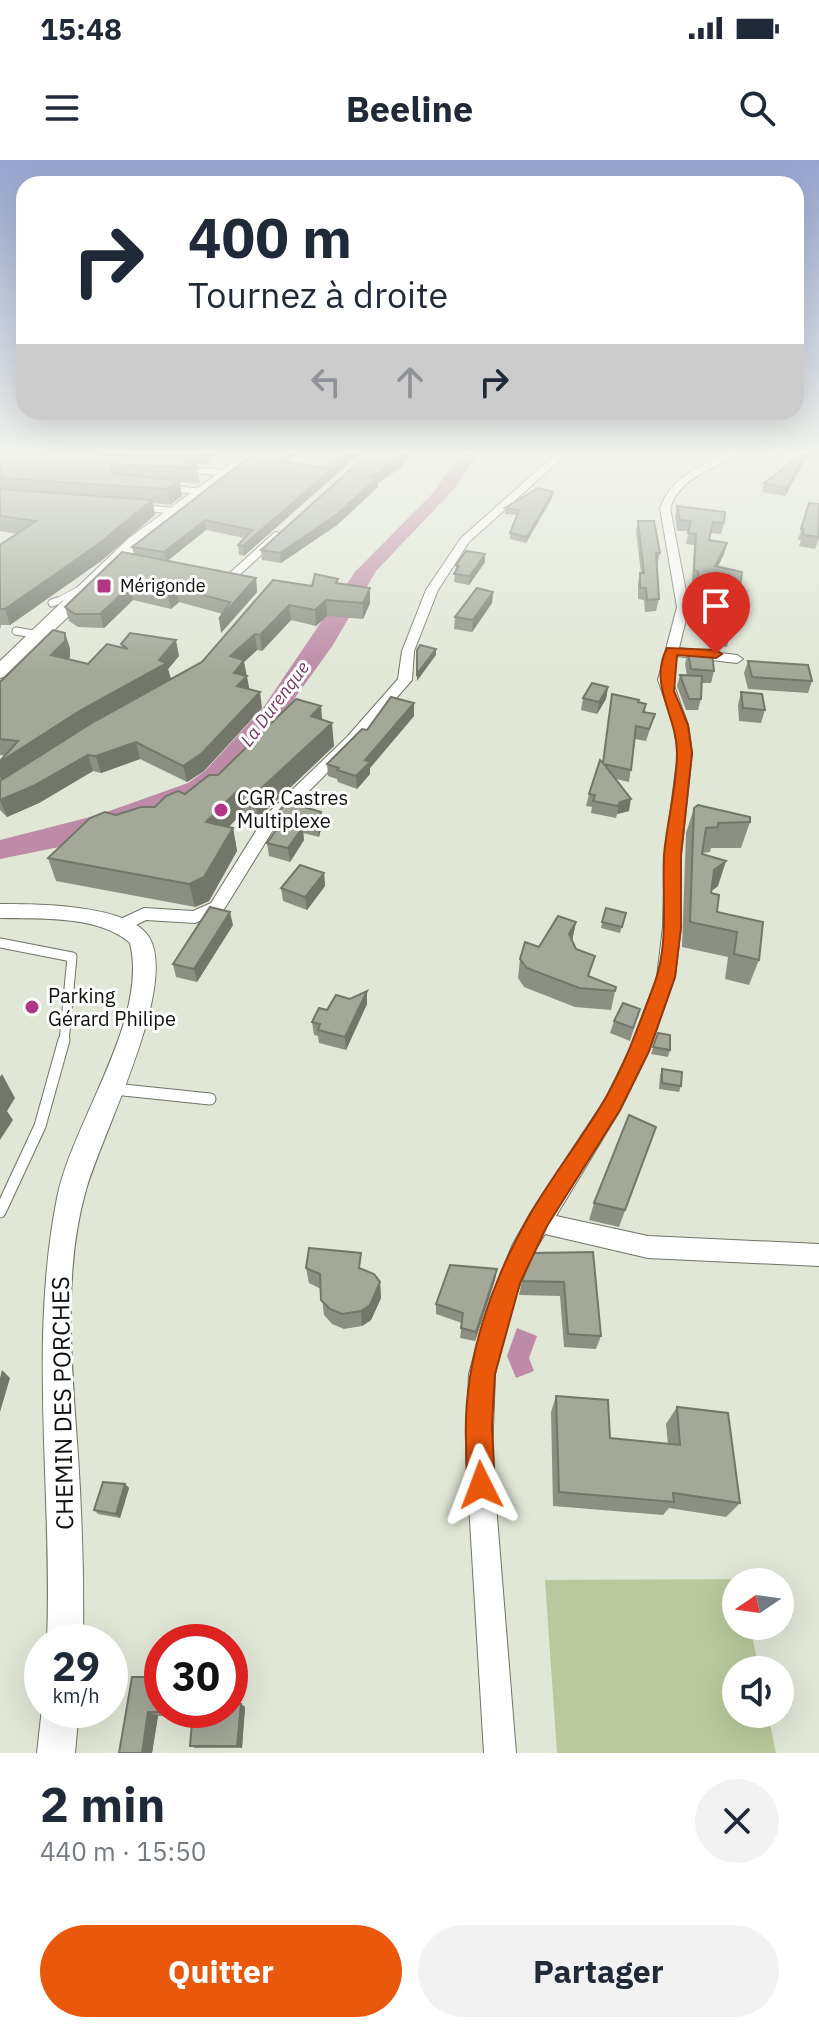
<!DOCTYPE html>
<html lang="fr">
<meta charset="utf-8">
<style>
body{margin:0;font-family:"IBM Plex Sans",sans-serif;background:#f2f2f3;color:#1f2937;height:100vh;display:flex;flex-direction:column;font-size:30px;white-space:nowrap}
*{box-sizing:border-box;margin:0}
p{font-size:26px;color:#747a83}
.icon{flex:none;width:44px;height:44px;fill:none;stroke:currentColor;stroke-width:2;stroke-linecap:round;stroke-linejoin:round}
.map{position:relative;height:1593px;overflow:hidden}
.side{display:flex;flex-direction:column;background:#fff;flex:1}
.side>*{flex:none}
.banner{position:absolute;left:16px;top:16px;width:788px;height:244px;border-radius:24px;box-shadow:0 8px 32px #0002;background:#fff;color:#1f2937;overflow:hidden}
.needle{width:52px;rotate:257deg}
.fabs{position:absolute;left:722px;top:1408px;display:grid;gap:16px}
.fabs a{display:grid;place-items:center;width:72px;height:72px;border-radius:50%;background:#fff;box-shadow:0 8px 32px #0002;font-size:40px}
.speed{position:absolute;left:24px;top:1464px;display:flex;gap:16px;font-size:40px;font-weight:700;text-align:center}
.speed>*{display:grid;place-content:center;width:104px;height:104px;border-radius:50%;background:#fff;box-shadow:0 8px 32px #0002;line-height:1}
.speed small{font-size:20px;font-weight:400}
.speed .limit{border:12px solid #d22;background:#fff;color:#111}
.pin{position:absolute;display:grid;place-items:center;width:68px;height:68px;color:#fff;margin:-82px -34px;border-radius:50% 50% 50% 0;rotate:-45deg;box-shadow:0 0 8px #0007}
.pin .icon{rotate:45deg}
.me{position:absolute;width:88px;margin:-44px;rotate:357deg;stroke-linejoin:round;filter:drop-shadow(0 0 6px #0008)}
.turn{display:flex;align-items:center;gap:28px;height:168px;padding:0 40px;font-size:36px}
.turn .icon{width:104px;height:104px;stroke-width:2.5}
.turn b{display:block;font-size:56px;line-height:68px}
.lanes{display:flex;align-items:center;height:76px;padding:0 40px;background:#0003;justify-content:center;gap:40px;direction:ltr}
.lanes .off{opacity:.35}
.round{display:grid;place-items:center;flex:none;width:84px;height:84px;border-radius:42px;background:#f2f2f3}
.summary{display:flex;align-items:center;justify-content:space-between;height:136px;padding:0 40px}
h1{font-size:48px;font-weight:700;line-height:60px}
.cta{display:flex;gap:16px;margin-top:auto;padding:16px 40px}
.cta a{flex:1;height:92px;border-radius:48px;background:#ea580c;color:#fff;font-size:32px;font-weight:700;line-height:92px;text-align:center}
.cta a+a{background:#f2f2f3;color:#1f2937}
.status{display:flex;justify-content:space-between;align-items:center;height:56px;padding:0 40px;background:#fff;direction:ltr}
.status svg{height:22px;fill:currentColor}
header{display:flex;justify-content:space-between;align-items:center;height:104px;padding:0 40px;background:#fff;font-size:36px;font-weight:700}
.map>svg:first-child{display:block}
</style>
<div class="status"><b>15:48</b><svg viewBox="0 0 49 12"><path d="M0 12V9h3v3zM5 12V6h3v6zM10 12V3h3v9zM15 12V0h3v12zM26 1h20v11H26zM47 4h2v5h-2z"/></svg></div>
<header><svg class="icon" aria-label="menu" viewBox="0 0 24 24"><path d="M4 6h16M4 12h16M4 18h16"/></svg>Beeline<svg class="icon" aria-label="search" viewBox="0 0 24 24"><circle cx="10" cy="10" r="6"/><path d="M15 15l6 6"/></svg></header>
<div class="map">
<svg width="819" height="1593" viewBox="0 0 819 1593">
<rect width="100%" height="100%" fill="#e1e7d7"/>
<path fill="#bac99d" d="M740,1419L741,1422H736V1466H750L759,1510H736V1554H768L776,1593H557L545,1420Z"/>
<path fill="#be8ba7" d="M463,290H481L455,328L376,411L333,485L289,546L204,635L84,682L0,699V680L98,655L188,623L205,611L263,548L355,412L432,334Z
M517,1168L537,1176L529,1198L534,1211L516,1218L507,1196Z"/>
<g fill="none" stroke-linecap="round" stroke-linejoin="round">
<defs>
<path id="service-far3" d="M53,443L81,428"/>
<path id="service-far2" d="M52,443L57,441
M16,471L39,475"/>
<path id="service-far1" d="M0,783L72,797L64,882"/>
<path id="service" d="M114,929L210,939
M0,1052L40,966L64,880"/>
<path id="minor" d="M560,290H571L469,382L438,430L414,491L412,520L357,583L278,662L223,751L195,763L146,760L126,770H114L111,766L114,762L144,748L193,751L211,743L266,655L347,577L398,519L402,491L426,430L461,378Z
M732,290H744C717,311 683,312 670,348L689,447L679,488L737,495L743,499L737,503L677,496L672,520L688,565L692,593L681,695V767L675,817L649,891L620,950L556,1056L648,1076L819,1084V1106L648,1098L545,1074L529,1100L511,1149L495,1214L492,1295L516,1593H484L466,1295L469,1214L487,1149L512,1086L531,1052L606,938L629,891L657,817L663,767L665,695L678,593L674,565L658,520L677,447L660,348C673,314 702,306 732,290Z
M171,306L227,310L232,313L227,316L174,311L169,308Z
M159,324L202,329L207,332L202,335L155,329L154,327Z
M131,344L176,348L181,351L176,354L127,349V345Z
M275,372L284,374L232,422H224V418Z"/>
<path id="tertiary" d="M0,744C35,744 129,744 149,777C179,826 101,975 86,1030C62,1114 72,1209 78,1295C82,1357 84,1419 83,1482H47C53,1334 28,1184 57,1038C72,962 149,860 130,783C99,755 40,759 0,758Z
M42,1548L79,1550L75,1593H37Z"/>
<path id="primary" d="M250,290H266L141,386L7,516L0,518V501L129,378Z"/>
</defs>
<use href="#service-far3" stroke="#6f7466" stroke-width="6"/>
<use href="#service-far2" stroke="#6f7466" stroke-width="9"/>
<use href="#service-far1" stroke="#6f7466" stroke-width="11"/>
<use href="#service" stroke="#6f7466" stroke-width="13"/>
<use href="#minor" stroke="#6f7466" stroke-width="2"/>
<use href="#tertiary" stroke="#6f7466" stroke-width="2"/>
<use href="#primary" stroke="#6f7466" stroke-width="2"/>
<use href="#service-far3" stroke="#fff" stroke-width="5"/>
<use href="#service-far2" stroke="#fff" stroke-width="7"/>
<use href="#service-far1" stroke="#fff" stroke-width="9"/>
<use href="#service" stroke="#fff" stroke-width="11"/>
<use href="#minor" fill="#fff" fill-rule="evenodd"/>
<use href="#tertiary" fill="#fff" fill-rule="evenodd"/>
<use href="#primary" fill="#fff" fill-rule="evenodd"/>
</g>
<path fill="#8c9084" d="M0,290H218L207,305L196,304L200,323L180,322L182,336L170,345L153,343L155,355L101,401L10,465H1L0,470V385L18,374L0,371Z
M773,290H788L779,297Z
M808,290L806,298L785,336L762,332L764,323Z
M290,298V302L244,396L239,395L238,385L244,378L206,370L167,401L256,418L257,432L221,473L223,454L179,442L171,449L133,440L104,468L78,467L69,461L65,447L134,394L132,387Z
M399,309L378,323V327L337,365L281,403L262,400L261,390Z
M552,338L526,383L510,379V373L517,355L505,354V348Z
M809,343L819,344V379L815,389L799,386L801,380H798Z
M677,346L724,363L721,374L711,373L709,380L727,383L724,394L718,407L740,426L737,437L730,436V475L727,487L711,485V439L702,438L697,448L695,422L692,421L694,385L686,384L689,371H677L675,356Z
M638,361L660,393L657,405L659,439L656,451L645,452L644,440L638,439V424L640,413H641L636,372Z
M485,402L469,425L454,422L456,405Z
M338,424L370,428V443L363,459L327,456L316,466L291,460L262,491L257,490L244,502L249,529L262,548L204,611L187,622L140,599L101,613L93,611L39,643L7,657L0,650V622L1,621L0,617V601L5,596L0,595V522L65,473L70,489V497L68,499L88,504L122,487L121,484L179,496L168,509L171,519L202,502L312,426Z
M493,432L492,443L472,472L454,469L455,457Z
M688,492L714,511L711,523H702L701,539L698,550H686L677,526L680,515L687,516L685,504Z
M748,501L812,521L808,533L748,529L744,513Z
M608,527L606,539L597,554L581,550L583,538Z
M741,532L765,550L761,563L739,561L738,545Z
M638,542L646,544L645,552L655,554L646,581L635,579L629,622L616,619L629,651L617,654L616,658L591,653L592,647L586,646L589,634L602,603Z
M414,543V556L370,608V614L357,629L338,622L337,619L328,616L327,604L367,570Z
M322,560L334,586L258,658L243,652L229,667L233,668L237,691L209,741L195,747L56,721L48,698L116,655L155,647L185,634Z
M694,648L750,662L741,688H711L710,692L703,693L718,726L711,731V733L717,752L763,762L759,800L749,825L725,819L728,797L682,787L686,673Z
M277,653L322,665L319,677L303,673L304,680L290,702L269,696L267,683L279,666Z
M324,713L325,726L307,750L283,741L281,728Z
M606,748L626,753L620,773L601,768Z
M576,762L572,781L590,817L616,827L611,850L575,847L524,827L518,818L520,799Z
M233,765L197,822L176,817L173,804Z
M367,831V844L346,890L319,883L318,876L314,875L312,862L327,850Z
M640,849L630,881L610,873L614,861Z
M658,873L670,890L668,897L651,894Z
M662,909L681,926L679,932L659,929L660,915Z
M656,967L619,1067L589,1060L594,1043Z
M593,1092L601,1176L596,1189L564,1187L560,1136L519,1135L522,1121Z
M306,1108L362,1109L380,1122L381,1138L371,1160L362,1166L344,1169L332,1164L324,1155L321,1129L309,1123Z
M497,1109L495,1120L475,1181L460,1178L462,1163L436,1154V1144Z
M556,1236L610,1278L668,1284L666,1264L677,1247L740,1343L726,1357L669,1348L663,1355L553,1346L551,1252Z
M125,1324L129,1328L120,1358L98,1354L94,1350Z
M132,1517L162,1550H190V1556H158L152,1593H119Z
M241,1544L245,1547L242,1588H195L190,1586Z"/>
<path fill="#72766b" d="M205,290H218L207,305L204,291Z
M236,290H246L237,296Z
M288,290H304L290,298L291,303L283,310V293Z
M353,290H364L244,396L243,386Z
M408,290H418L399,309L378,323V327L337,365L281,403L280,393L373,316Z
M781,290H788L779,297Z
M808,290L806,298L785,336L787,328Z
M179,321L182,336L170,345L167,329Z
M553,332L552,338L526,383L527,377Z
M152,340L155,355L101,401L10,465L5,449Z
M205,360L206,370L166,402L164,392Z
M727,383L724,394L712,417L715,406Z
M485,394V402L469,425L470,416Z
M256,418L257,432L221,473L219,459Z
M130,426L133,440L104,468L100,454Z
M704,427L702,438L697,448L700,436Z
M176,428L179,442L171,449L168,435Z
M370,428V443L363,459V443Z
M493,432L492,443L472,472L473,460Z
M326,440L327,456L316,466L315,450Z
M289,445L291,460L262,491L260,475Z
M65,473L70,489V497L56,511L51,495Z
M255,474L257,490L244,502L250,532L239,543L230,496Z
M176,480L179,496L168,509L171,519L2,622L0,617V602L159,500Z
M436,489V495L417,521V514Z
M608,527L606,539L597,554L599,542Z
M260,532L262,548L204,611L187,622L183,606Z
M414,543V556L370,608V614L357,629L356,616L365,600Z
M321,546L323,568L311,556Z
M332,563L334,586L258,658L254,635Z
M136,582L140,599L101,613L96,596Z
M88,595L93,611L39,643L7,657L0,640Z
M239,629L243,652L210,686L206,662Z
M631,639L629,651L617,654L616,658L620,642Z
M321,652L322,665L319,677L317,664Z
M302,660L304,680L290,702L288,688L297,666Z
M233,668L237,691L209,741L195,747L189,724Z
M726,701L718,726L706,735L714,710Z
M324,713L325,726L307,750L305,737Z
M230,752L233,765L197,822L194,809Z
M576,762L572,781L569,774Z
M367,831V844L346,890L345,877Z
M2,914L15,938L7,951L13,960L0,980V917Z
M497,1109L495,1120L475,1181L476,1172Z
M380,1122L381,1138L371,1160L362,1166L361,1151Z
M2,1210L10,1218L0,1252V1218Z
M125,1324L129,1328L120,1358L116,1354Z
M224,1473L231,1480L230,1486V1482H223Z
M241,1544L245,1547L242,1588L237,1586Z
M181,1550H190V1556L181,1552Z
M148,1552L158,1556L152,1593H142Z"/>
<path fill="#a3a899" stroke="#72766b" stroke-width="2" d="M0,290H49L196,302L193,305L197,308L110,304L112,313L179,321L167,329L0,318Z
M258,290H288L283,293L290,294L282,301L324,308L347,290H353L243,386L238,385L252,370L205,360L164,392L132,387Z
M372,290H408L398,299L373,316L378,317L336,355L280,393L261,390Z
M808,290L787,328L764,323Z
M538,328L553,332L527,377L510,373L519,350L505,348Z
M0,329L152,340L97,385L5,449H0V385L36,361L0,356Z
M809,343L819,344L818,377L803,375L804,369H801Z
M677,346L725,352L724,363L713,362L709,380L727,383L715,406L742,412L740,426L730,424V475L714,473V428L704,427L700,436L698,411L694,410L696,374L688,373L691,361L680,360Z
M638,361H654L660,393H656L659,439L647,440L646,428H640V413H644Z
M466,391L485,394L470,416L454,414L459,406L456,405Z
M122,392L256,418L219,459L230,442L176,428L168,435L130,426L100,454H75L65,447Z
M315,414L338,419L336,423L370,428L363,443L326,440L315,450L289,445L260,475L255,474L230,496L244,500L234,513L247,516L237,526L260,532L201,594L183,606L136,582L96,596L88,595L33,626L0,640V621L95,561L202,502L273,420L312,426Z
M477,428L493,432L473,460L455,457Z
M53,470L65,473V481L51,495L88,504L107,484L128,489L121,484L130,473L176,480L159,500L167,503L81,550L0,602V601L18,581L0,579V522Z
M420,485L436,489L417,514V490Z
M688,492L712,493L714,511L691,509Z
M748,501L808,505L812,521L752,517Z
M680,515L702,516L701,539H689Z
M592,523L608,527L599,542L583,538Z
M741,532L762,534L765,550L743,548Z
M612,534L639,540L638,542L646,544L643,552L655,554L649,569L636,566L631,610L604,604L631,639L620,642L618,646L593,641L595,635L589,634L600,600L603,603Z
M391,537L414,543L365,600L370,602L356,616L337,610L339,608L327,604L362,569L367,570Z
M296,539L321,546L311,556L332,563L254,635L239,629L206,662L233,668L204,717L189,724L48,698L90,658L105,652L116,655L141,647H155L166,636L178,631L185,634L209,615H218Z
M287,642L321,652L317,664L302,660L297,666L303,667L288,688L267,683L286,656L277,653Z
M698,645L750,657V662L718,663V667L706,668L702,694L726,701L714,710L711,733L719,735L717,752L763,762L759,800L734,794L737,772L690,762L694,648Z
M300,705L324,713L305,737L281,728Z
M210,747L230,752L194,809L173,804Z
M606,748L626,753L622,767L602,762Z
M558,756L576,762L569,774L576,789L595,796L588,816L616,827L615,831L579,828L527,808L520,799L525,782L539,787Z
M367,831L345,877L318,870L320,864L312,862L319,848L327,850L336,835L350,839Z
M623,843L640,849L633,868L614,861Z
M658,873L670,875V890L653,887Z
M662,909L682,912L681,926L662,923Z
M629,955L656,967L625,1050L594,1043Z
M309,1088L361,1093L359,1108L374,1114L380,1122L370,1145L361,1151L342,1154L330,1149L321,1140L320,1114L306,1108Z
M593,1092L601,1176L568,1174L564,1122L522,1121L533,1093Z
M450,1105L497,1109L476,1172L461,1168L463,1153L436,1144Z
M556,1236L608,1240L610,1278L680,1285L677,1247L728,1253L740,1343L673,1333L674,1342L559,1332Z
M103,1322L125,1324L116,1354L94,1350Z
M175,1472L224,1473L223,1482H173Z
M132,1517H162V1550H181V1552H148L142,1593H119Z
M230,1544H241L237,1586H190L193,1550H230Z"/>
<linearGradient id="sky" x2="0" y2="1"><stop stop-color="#97a4ce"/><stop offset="0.57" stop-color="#f2f4ed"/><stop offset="1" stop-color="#f2f4ed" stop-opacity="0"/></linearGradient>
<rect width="819" height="513" fill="url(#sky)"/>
<path fill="#ea580c" stroke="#983908" stroke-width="2" d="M667,488L716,490L722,494L716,498L677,495L674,531L688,565L692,593L681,695V767L675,817L649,891L620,950L547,1066L520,1123L495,1214L492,1266L495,1325L491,1335L481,1339L472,1335C465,1318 467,1299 466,1281C463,1201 492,1119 532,1051C555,1012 583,977 605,939C626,903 640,862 655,822C669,783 662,736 664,695C667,661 677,627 677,593C677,555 648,525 667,488Z"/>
<g fill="#b13585" stroke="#fff" stroke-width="3">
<rect x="96" y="418" width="16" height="16" rx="4"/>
<circle cx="221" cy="650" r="8"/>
<circle cx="32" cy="847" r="8"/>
</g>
<g text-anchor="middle" stroke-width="6" stroke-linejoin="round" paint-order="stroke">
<g font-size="18" fill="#0e100b" stroke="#fff" text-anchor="start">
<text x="120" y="432">Mérigonde</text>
</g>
<g font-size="18" font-style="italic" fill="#76365d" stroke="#fff">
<text transform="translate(275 544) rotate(-53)" y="6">La Durenque</text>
</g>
<g font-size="20" fill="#0e100b" stroke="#fff" text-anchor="start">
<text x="237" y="645">CGR Castres<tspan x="237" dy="23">Multiplexe</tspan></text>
<text x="48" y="843">Parking<tspan x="48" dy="23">Gérard Philipe</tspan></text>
</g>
<g font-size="24" fill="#0e100b" stroke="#fff">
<text transform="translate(63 1243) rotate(-91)" y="8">CHEMIN DES PORCHES</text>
</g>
</g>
</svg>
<div class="fabs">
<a><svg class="needle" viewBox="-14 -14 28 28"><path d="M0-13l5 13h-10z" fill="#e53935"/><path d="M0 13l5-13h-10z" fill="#747a83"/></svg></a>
<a><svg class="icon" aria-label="sound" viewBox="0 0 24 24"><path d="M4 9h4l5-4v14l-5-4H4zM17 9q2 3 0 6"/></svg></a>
</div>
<div class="speed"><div>29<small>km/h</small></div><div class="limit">30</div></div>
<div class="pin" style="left:716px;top:494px;background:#d93025"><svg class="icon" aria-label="arrive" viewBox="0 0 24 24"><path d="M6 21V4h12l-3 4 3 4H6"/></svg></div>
<svg class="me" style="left:481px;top:1325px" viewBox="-20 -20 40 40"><path d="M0-17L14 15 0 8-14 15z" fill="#ea580c" stroke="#fff" stroke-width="4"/></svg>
<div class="banner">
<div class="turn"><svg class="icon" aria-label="right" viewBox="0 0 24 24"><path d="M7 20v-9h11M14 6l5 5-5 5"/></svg><div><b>400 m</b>Tournez à droite</div></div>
<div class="lanes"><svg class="icon off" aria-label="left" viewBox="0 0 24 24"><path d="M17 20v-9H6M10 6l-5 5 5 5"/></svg><svg class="icon off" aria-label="ahead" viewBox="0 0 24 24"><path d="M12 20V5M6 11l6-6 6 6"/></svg><svg class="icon" aria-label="right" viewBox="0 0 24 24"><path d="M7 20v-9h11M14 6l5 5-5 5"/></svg></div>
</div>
</div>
<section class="side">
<div class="summary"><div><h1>2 min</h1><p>440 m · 15:50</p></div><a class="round"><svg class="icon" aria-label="close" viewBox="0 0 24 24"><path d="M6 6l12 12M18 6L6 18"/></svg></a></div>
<div class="cta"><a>Quitter</a><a>Partager</a></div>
</section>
